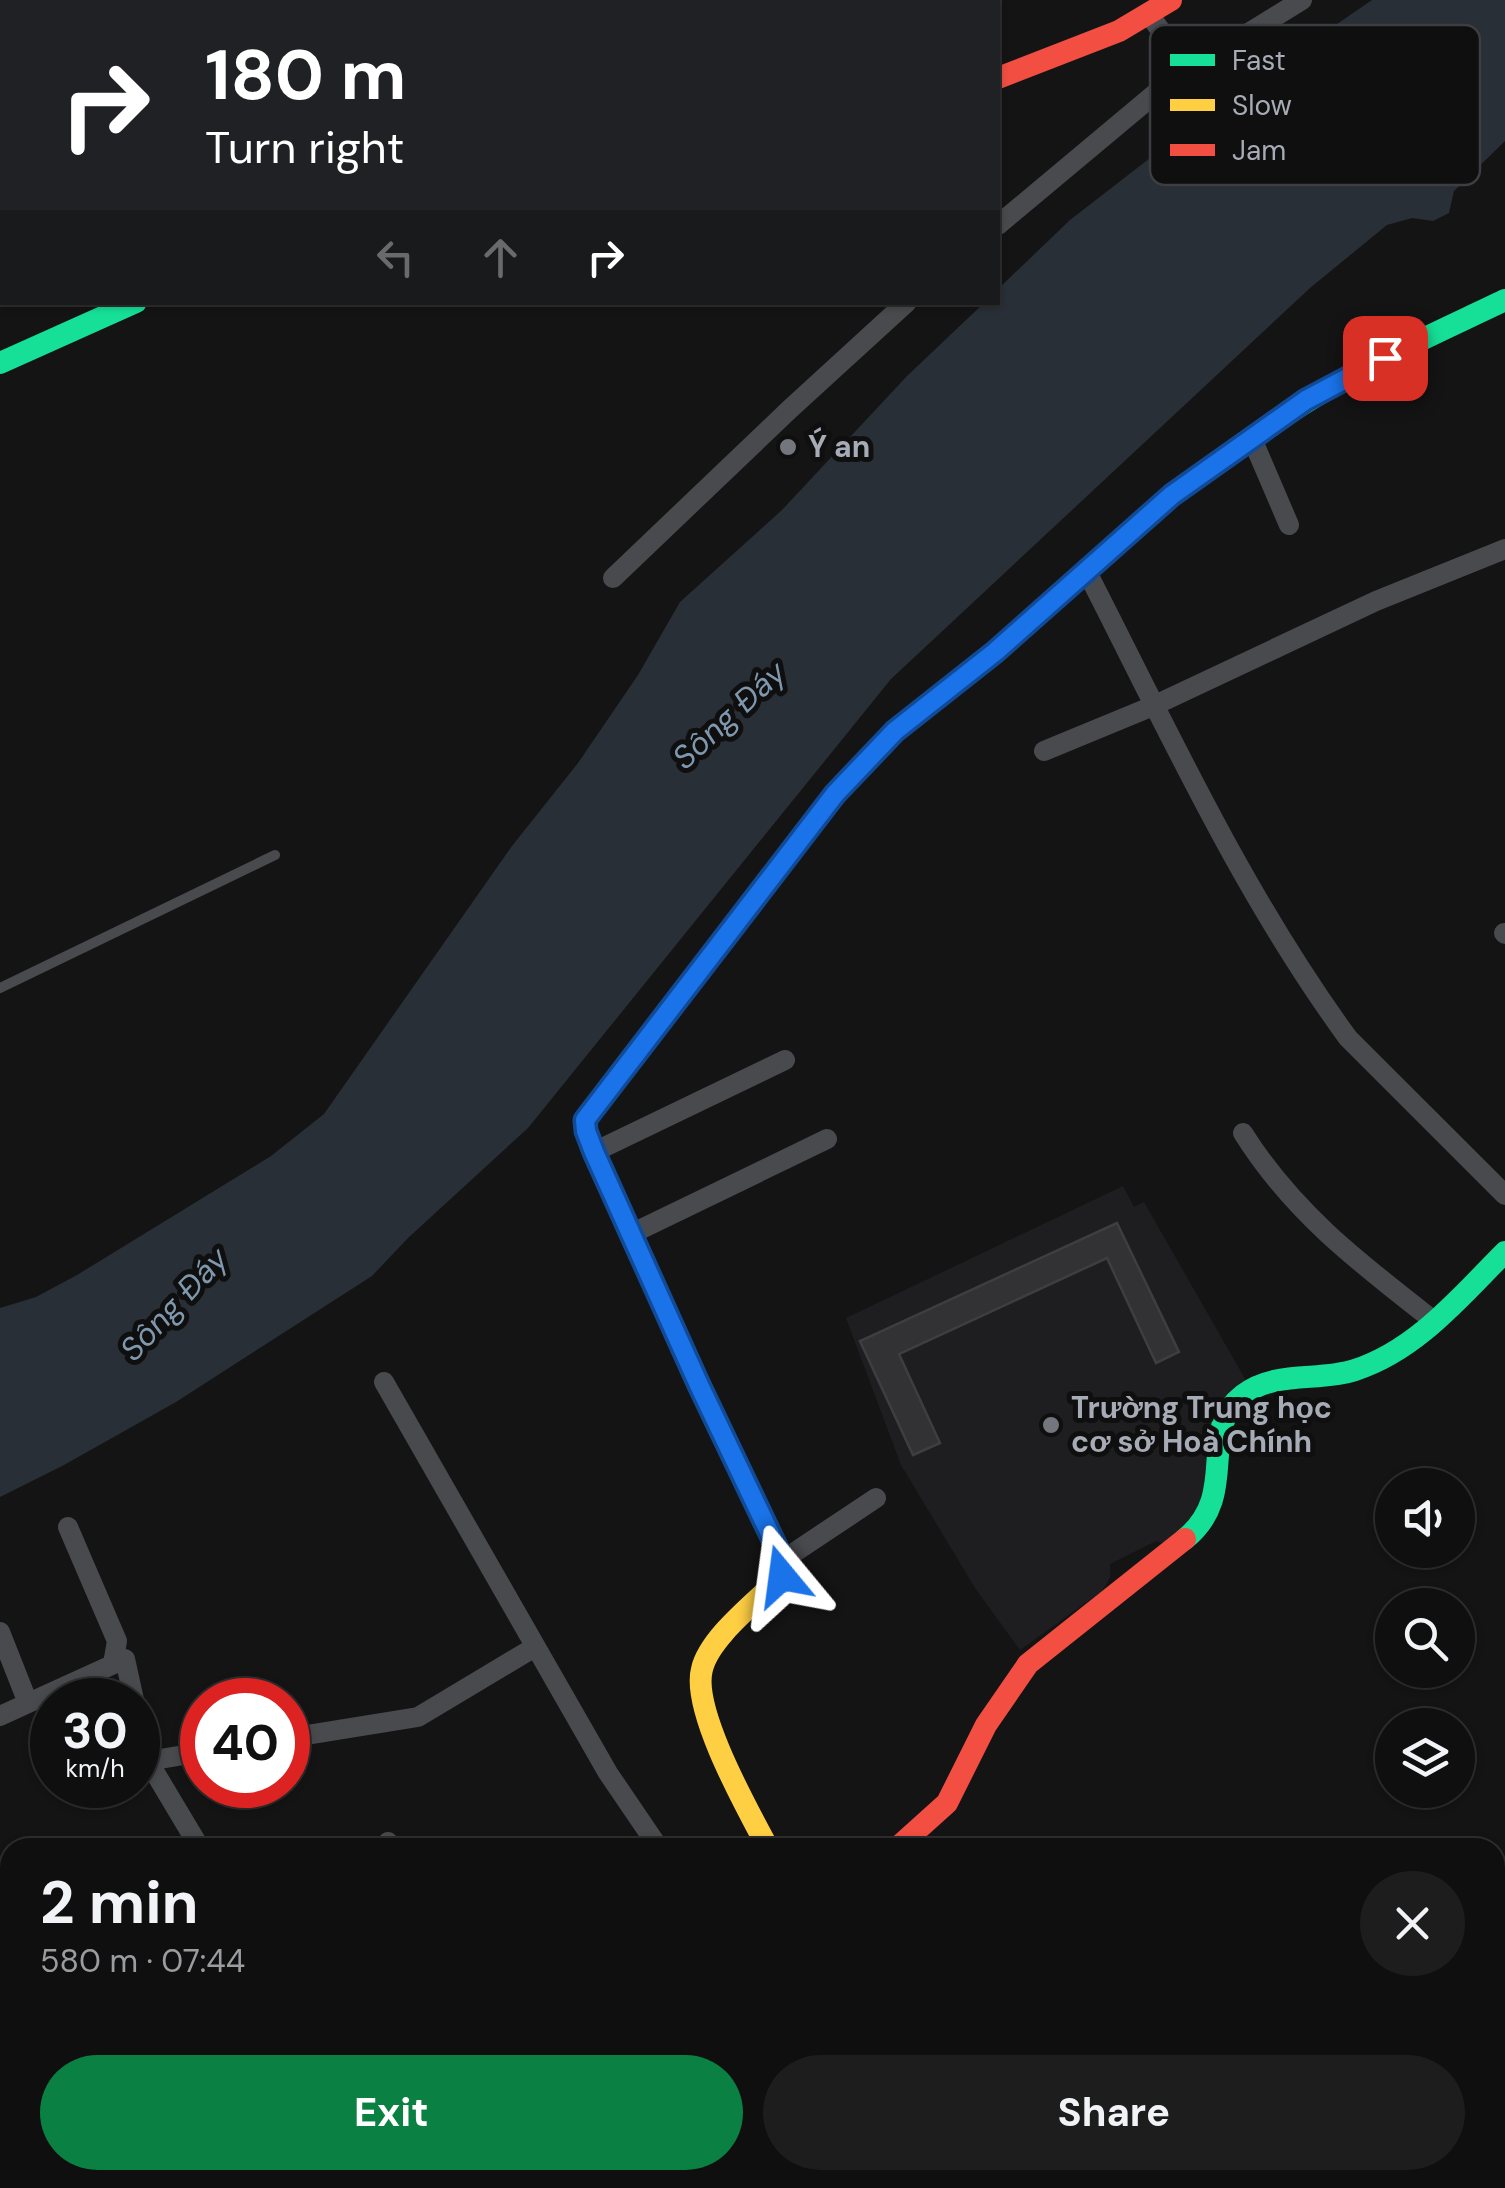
<!DOCTYPE html>
<meta charset="utf-8">
<style>
body{margin:0;font-family:"DM Sans",sans-serif;background:#1d1d1e;color:#f1f3f6;height:100vh;display:flex;flex-direction:column;font-size:38px;white-space:nowrap}
*{box-sizing:border-box;margin:0}
p{font-size:32px;color:#9b9c9f}
.icon{flex:none;width:55px;height:55px;fill:none;stroke:currentColor;stroke-width:2;stroke-linecap:round;stroke-linejoin:round}
.map{position:relative;flex:1;overflow:hidden}
.panel{position:absolute;left:0px;top:1838px;width:1505px;height:352px;display:flex;flex-direction:column;background:#0f0f10;border-radius:30px 30px 0 0;box-shadow:0 2px 8px #0004,0 0 0 2px #2f2f30}
.panel>*{flex:none}
.hud{position:absolute;left:0px;top:0px;width:1000px;height:305px;box-shadow:0 2px 8px #0004,0 0 0 2px #2f2f30;background:#202124;color:#fff;overflow:hidden}
.fabs{position:absolute;left:1375px;top:1468px;display:grid;gap:20px}
.fabs a{display:grid;place-items:center;width:100px;height:100px;border-radius:50%;background:#0f0f10;box-shadow:0 2px 8px #0004,0 0 0 2px #2f2f30;font-size:50px}
.speed{position:absolute;left:30px;top:1678px;display:flex;gap:20px;font-size:50px;font-weight:700;text-align:center}
.speed>*{display:grid;place-content:center;width:130px;height:130px;border-radius:50%;background:#0f0f10;box-shadow:0 2px 8px #0004,0 0 0 2px #2f2f30;line-height:1}
.speed small{font-size:25px;font-weight:400}
.speed .limit{border:15px solid #d22;background:#fff;color:#111}
.pin{position:absolute;display:grid;place-items:center;width:85px;height:85px;color:#fff;margin:-42px;border-radius:20px;box-shadow:0 5px 15px #0006}
.me{position:absolute;width:110px;margin:-55px;rotate:344deg;stroke-linejoin:round;filter:drop-shadow(0 0 8px #0008)}
.turn{display:flex;align-items:center;gap:35px;height:210px;padding:0 40px;font-size:45px}
.turn .icon{width:130px;height:130px;stroke-width:2.5}
.turn b{display:block;font-size:70px;line-height:85px}
.lanes{display:flex;align-items:center;height:95px;padding:0 40px;background:#0003;justify-content:center;gap:50px;direction:ltr}
.lanes .off{opacity:.35}
.round{display:grid;place-items:center;flex:none;width:105px;height:105px;border-radius:52px;background:#1d1d1e}
.summary{display:flex;align-items:center;justify-content:space-between;height:170px;padding:0 40px}
h1{font-size:60px;font-weight:700;line-height:75px}
.primary-button{display:flex;gap:20px;margin-top:auto;padding:20px 40px}
.primary-button a{flex:1;height:115px;border-radius:60px;background:#0b8043;color:#fff;font-size:40px;font-weight:700;line-height:115px;text-align:center}
.primary-button a+a{background:#1d1d1e;color:#f1f3f6}
.map>svg:first-child{display:block}
</style>
<div class="map">
<svg width="1505" height="2188" viewBox="0 0 1505 2188">
<rect width="100%" height="100%" fill="#141415"/>
<path fill="#1e1e20" d="M1123,1186L1134,1207L1144,1202L1248,1384L1213,1461L1194,1517L1166,1544L1156,1541L1110,1564V1578L1102,1591L1020,1650L975,1588L901,1465L846,1318Z"/>
<path fill="#292f36" d="M1372,0H1505V141L1454,191L1449,213L1433,221L1412,218L1387,225L1310,288L891,679L528,1128L408,1238L372,1276L176,1402L64,1465L0,1497V1308L36,1297L77,1275L271,1156L324,1114L512,846L578,763L638,675L680,602L782,510L907,376L984,303L998,302V289L1070,220L1216,107Z"/>
<path fill="#323234" stroke="#3d3e41" stroke-width="2.5" d="M1117,1223L1179,1352L1156,1363L1107,1258L899,1354L940,1443L913,1455L860,1341Z"/>
<g fill="none" stroke-linecap="round" stroke-linejoin="round">
<path stroke="#4a4c4f" stroke-width="4" stroke-dasharray="5 8" stroke-linecap="butt" d="M0,68L2,70"/>
<path stroke="#494a4d" stroke-width="10" d="M0,988L275,855"/>
<path stroke="#494a4d" stroke-width="20" d="M587,0L592,2
M933,0L935,2
M1169,82L1302,0
M998,225L1169,82C1179,55 1165,34 1148,14
M1253,441L1289,525
M1086,570C1167,728 1242,893 1348,1038L1505,1195
M613,578L790,409L907,302
M1044,751L1153,706L1376,601L1505,549
M1504,933L1505,934
M1243,1133C1293,1213 1361,1264 1434,1321
M594,1152L785,1060
M633,1233L827,1139
M384,1382L608,1773L659,1848
M68,1527L117,1641L113,1664
M783,1560L876,1498
M0,1632L28,1703
M0,1716L125,1659L134,1700
M138,1716L148,1761L200,1848
M288,1738L418,1717L535,1647
M148,1761L202,1752
M388,1842L393,1848
M1037,2180L1043,2188
M137,2188L146,2180"/>
<path stroke="#16e098" stroke-width="22" d="M0,363L136,302
M1279,420C1349,371 1428,337 1505,300
M696,1377L594,1152L585,1131V1120L835,795L895,731L935,700
M1185,1539C1241,1494 1196,1431 1243,1395C1275,1370 1319,1382 1355,1370C1417,1350 1461,1296 1505,1252"/>
<path stroke="#ffcf43" stroke-width="22" d="M696,1377L785,1565L782,1576C759,1600 710,1636 702,1669C691,1710 748,1810 768,1848"/>
<path stroke="#f24e42" stroke-width="22" d="M998,78L1119,31L1171,0
M935,700L995,653L1172,495L1279,420
M897,1848L947,1803L986,1725L1028,1664L1185,1539
M346,2188L354,2180"/>
</g>
<g fill="none" stroke-linecap="round" stroke-linejoin="round">
<defs>
<path id="route" d="M782,1576L785,1565L699,1385L594,1152L586,1131L585,1120L835,794L895,731L995,652L1172,495L1306,400L1385,358"/>
</defs>
<use href="#route" stroke="#114b97" stroke-width="25"/>
<use href="#route" stroke="#1a73e8" stroke-width="18"/>
</g>
<g fill="#73767d" stroke="#0f0f10" stroke-width="4">
<circle cx="788" cy="447" r="10"/>
<circle cx="1051" cy="1425" r="10"/>
</g>
<g text-anchor="middle" stroke-width="10" stroke-linejoin="round" paint-order="stroke">
<g font-size="30" font-weight="bold" fill="#a6abb5" stroke="#0f0f10" text-anchor="start">
<text x="808" y="457">Ý an</text>
<text x="1071" y="1418">Trường Trung học<tspan x="1071" dy="34">cơ sở Hoà Chính</tspan></text>
</g>
<g font-size="32" font-style="italic" fill="#7f98ae" stroke="#0f0f10">
<text transform="translate(729 715) rotate(-43)" y="11">Sông Đáy</text>
<text transform="translate(174 1304) rotate(-47)" y="11">Sông Đáy</text>
</g>
</g>
<rect x="1150" y="25" width="330" height="160" rx="15" fill="#0f0f10" stroke="#3c3e42" stroke-width="2.5"/>
<rect x="1170" y="54" width="45" height="12" fill="#16e098"/>
<rect x="1170" y="99" width="45" height="12" fill="#ffcf43"/>
<rect x="1170" y="144" width="45" height="12" fill="#f24e42"/>
<g font-size="28" fill="#a6abb5">
<text x="1232" y="70">Fast</text>
<text x="1232" y="115">Slow</text>
<text x="1232" y="160">Jam</text>
</g>
</svg>
<div class="fabs">
<a><svg class="icon" aria-label="sound" viewBox="0 0 24 24"><path d="M4 9h4l5-4v14l-5-4H4zM17 9q2 3 0 6"/></svg></a>
<a><svg class="icon" aria-label="search" viewBox="0 0 24 24"><circle cx="10" cy="10" r="6"/><path d="M15 15l6 6"/></svg></a>
<a><svg class="icon" aria-label="layers" viewBox="0 0 24 24"><path d="M12 4l9 5-9 5-9-5zM3 14l9 5 9-5"/></svg></a>
</div>
<div class="speed"><div>30<small>km/h</small></div><div class="limit">40</div></div>
<div class="pin" style="left:1385px;top:358px;background:#d93025"><svg class="icon" aria-label="arrive" viewBox="0 0 24 24"><path d="M6 21V4h12l-3 4 3 4H6"/></svg></div>
<svg class="me" style="left:782px;top:1576px" viewBox="-20 -20 40 40"><path d="M0-17L14 15 0 8-14 15z" fill="#1a73e8" stroke="#fff" stroke-width="4"/></svg>
<div class="hud">
<div class="turn"><svg class="icon" aria-label="right" viewBox="0 0 24 24"><path d="M7 20v-9h11M14 6l5 5-5 5"/></svg><div><b>180 m</b>Turn right</div></div>
<div class="lanes"><svg class="icon off" aria-label="left" viewBox="0 0 24 24"><path d="M17 20v-9H6M10 6l-5 5 5 5"/></svg><svg class="icon off" aria-label="ahead" viewBox="0 0 24 24"><path d="M12 20V5M6 11l6-6 6 6"/></svg><svg class="icon" aria-label="right" viewBox="0 0 24 24"><path d="M7 20v-9h11M14 6l5 5-5 5"/></svg></div>
</div>
<section class="panel">
<div class="summary"><div><h1>2 min</h1><p>580 m · 07:44</p></div><a class="round"><svg class="icon" aria-label="close" viewBox="0 0 24 24"><path d="M6 6l12 12M18 6L6 18"/></svg></a></div>
<div class="primary-button"><a>Exit</a><a>Share</a></div>
</section>
</div>
